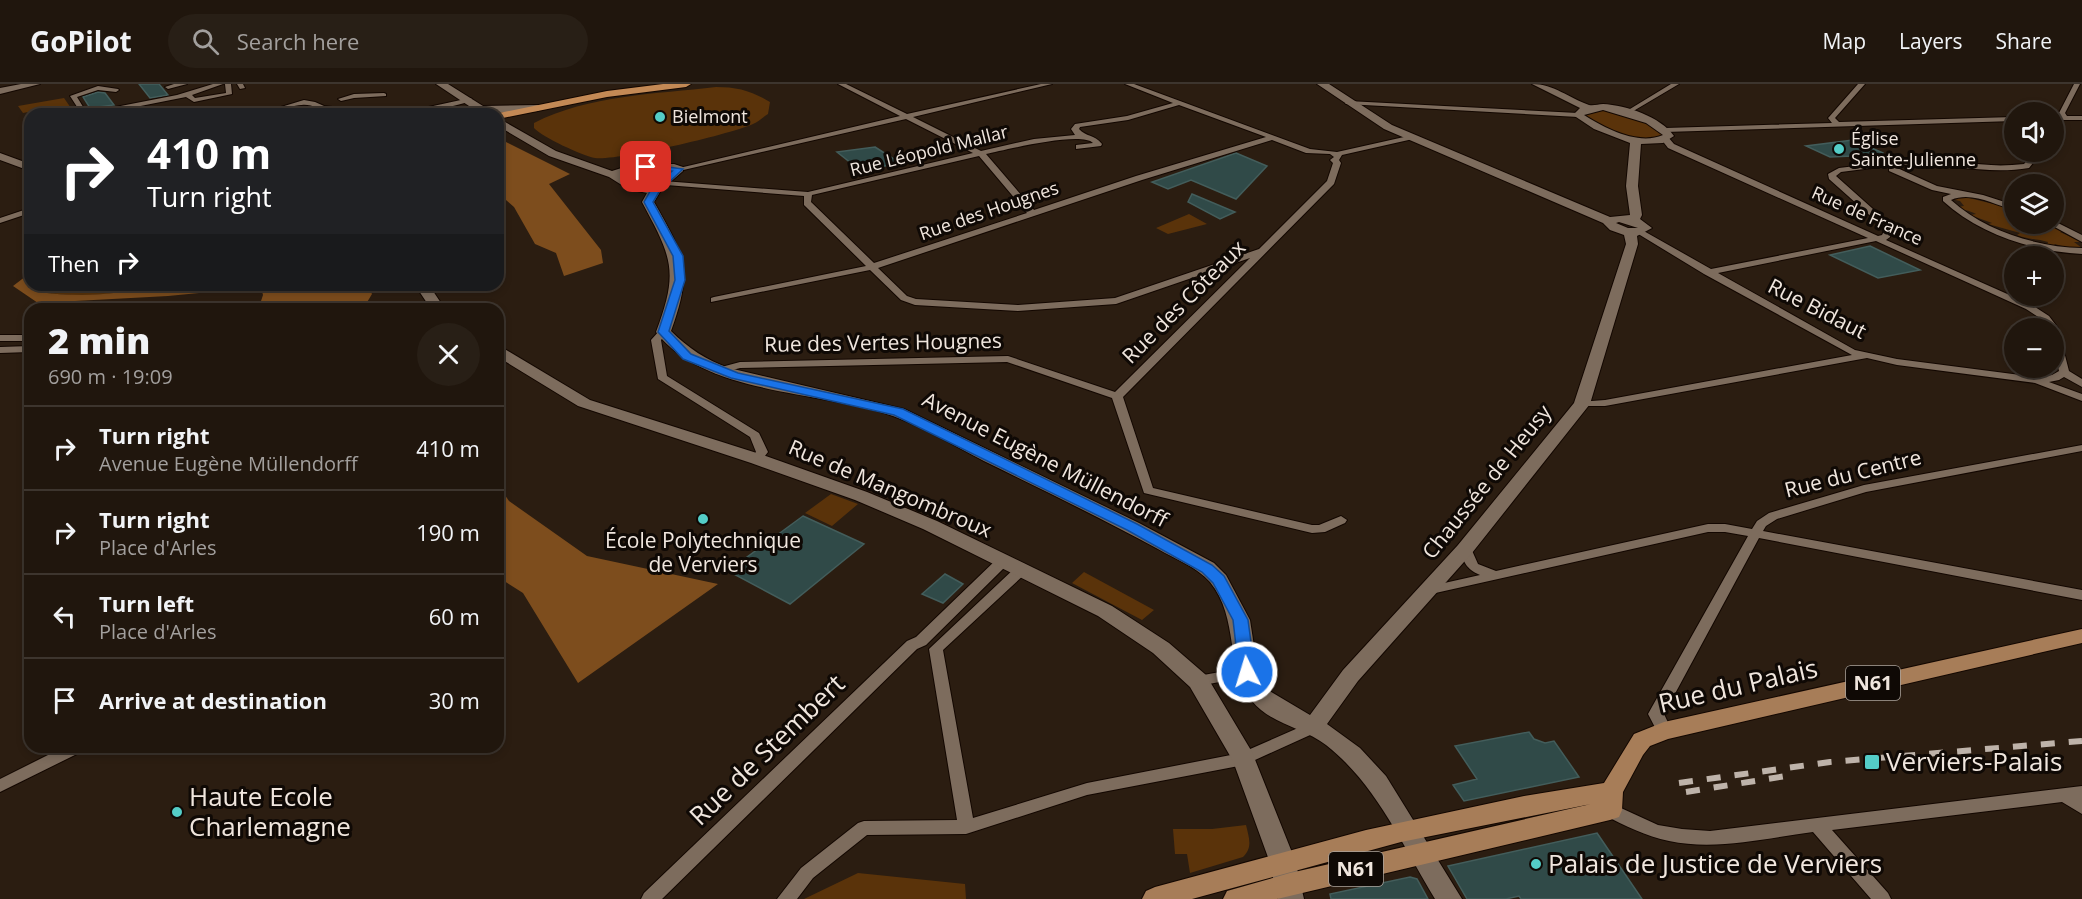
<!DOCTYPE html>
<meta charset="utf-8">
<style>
body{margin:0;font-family:"Open Sans",sans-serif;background:#281f16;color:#f1f3f6;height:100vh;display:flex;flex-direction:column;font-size:22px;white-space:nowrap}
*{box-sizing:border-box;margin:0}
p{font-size:20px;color:#a29f9d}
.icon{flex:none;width:33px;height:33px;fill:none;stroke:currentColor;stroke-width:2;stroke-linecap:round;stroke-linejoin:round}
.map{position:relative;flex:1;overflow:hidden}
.side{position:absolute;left:24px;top:219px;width:480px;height:450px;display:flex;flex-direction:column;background:#20160d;border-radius:18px;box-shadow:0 3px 9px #0003,0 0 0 2px #3d352e}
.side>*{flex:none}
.top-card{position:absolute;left:24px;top:24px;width:480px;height:183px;border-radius:18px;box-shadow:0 3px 9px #0003,0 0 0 2px #3d352e;background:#202124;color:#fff;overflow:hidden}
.buttons{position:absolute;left:2004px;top:18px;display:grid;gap:12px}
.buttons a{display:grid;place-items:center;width:60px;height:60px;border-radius:50%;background:#20160d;box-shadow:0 3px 9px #0003,0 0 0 2px #3d352e;font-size:30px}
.pin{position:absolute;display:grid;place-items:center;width:51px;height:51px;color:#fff;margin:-26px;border-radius:12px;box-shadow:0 3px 9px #0006}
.me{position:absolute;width:66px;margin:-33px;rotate:355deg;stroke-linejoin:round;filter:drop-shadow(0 0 4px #0008)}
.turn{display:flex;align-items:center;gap:21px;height:126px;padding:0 24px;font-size:27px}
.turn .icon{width:78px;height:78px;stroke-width:2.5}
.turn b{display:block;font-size:42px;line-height:51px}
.then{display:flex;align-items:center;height:57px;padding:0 24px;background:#0003;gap:12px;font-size:22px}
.round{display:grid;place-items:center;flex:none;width:63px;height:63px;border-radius:32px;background:#281f16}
.headline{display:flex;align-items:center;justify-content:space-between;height:102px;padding:0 24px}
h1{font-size:36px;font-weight:800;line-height:45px}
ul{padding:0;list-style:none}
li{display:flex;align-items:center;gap:18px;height:84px;padding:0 24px;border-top:2px solid #3d352e}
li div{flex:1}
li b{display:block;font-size:22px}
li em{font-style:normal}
header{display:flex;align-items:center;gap:36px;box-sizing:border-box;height:84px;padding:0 30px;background:#20160d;border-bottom:2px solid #3d352e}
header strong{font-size:28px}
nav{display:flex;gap:33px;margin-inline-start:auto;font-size:21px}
.search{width:420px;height:54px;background:#281f16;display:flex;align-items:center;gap:15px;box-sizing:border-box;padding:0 21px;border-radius:33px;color:#a29f9d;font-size:22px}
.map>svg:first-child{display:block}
</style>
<header>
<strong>GoPilot</strong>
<div class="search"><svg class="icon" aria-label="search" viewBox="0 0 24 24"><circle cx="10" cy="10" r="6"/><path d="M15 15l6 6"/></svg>Search here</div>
<nav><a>Map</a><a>Layers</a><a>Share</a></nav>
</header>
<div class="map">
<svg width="2082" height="815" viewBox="0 0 2082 815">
<rect width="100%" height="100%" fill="#2b1d11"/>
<path fill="#5a330a" d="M716,3C737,3 752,7 770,18L768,30C763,33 759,38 753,40C731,50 618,77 595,74C583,72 542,53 534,44V39C588,11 657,10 716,3Z
M64,14L73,27L30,31L28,28L23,29L18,22Z
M1596,25C1617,26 1651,33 1663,51C1640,67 1605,43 1585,33L1584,30Z
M1965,113L2014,125V140C2033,140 2050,140 2066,147L2060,148L2082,158H2074L2082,164L2071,165L2055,160L2053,162L2047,161L2048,158C2038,155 2026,155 2017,151L2020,149L1988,140L1992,139L1970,131L1976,130C1969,126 1962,126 1957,123L1964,122L1960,117L1951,115Z
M1189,130L1207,140L1168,150L1156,144Z
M50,201H154C115,213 77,213 37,208Z
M831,410L858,420L832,442L805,429Z
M1084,488L1154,526L1142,536L1072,499Z
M1246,741C1249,754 1253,763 1243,773L1190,789L1187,770H1175L1173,745H1212Z
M858,789L965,800L966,815H804Z"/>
<path fill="#7d4d1d" d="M498,54L570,90L549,100L601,166L603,179L564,192L556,169L535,160L514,123L498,109Z
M30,189V201H50L38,208C78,213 116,212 154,201H367L372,210L363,225H251L260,220L263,211L261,203L168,212L38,219L13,202Z
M498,401L509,417L587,472L718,500L578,599L523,509L498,493Z"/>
<path fill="#304a48" stroke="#435d5b" stroke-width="1.5" d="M139,0H159L168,11L150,14Z
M98,8L105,9L114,21L90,24L83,13Z
M1853,56L1883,69L1881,74L1852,68V72L1830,73L1806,62Z
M875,63L900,79L861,87L837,68Z
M1236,69L1267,82L1236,115L1191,96L1168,105L1152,98Z
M1192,110L1235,128L1220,135L1188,118Z
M1870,162L1920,186L1878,194L1830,171Z
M803,432L864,460L790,520L728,487Z
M945,490L963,500L943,519L922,510Z
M1529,648L1534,655L1545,659L1554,657L1579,693L1464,717L1453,701L1477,695L1455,662Z
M1597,749L1642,815H1521L1519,812L1506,815H1467L1448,782Z
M1410,793L1417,795L1428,815H1331L1330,810Z"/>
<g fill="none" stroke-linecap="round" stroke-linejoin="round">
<defs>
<path id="street" d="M174,0H187L168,5L165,3Z
M213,0H223L192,11L195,14L226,9L225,0H231L232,10L194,18L186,13L100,30L81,29L70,12L98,2L118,5L119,6L116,8L98,6L77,13L85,26L95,27L177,11Z
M237,0H243L245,4L240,5Z
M838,0H846L907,30L1041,0H1052L913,33L981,67L1034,55L1075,51L1071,45L1075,40L1127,32L1173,19L1125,0H1134L1310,65L1337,68L1413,51V55L1342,71L1339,76L1341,79L1334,100L1123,313L1153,404L1312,441H1319L1341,432L1347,436L1345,439L1325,448L1312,449L1144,409L1112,314L1007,278L740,284L718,290L714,289L713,287L714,285L740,278L1008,272L1115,308L1250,174L1116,220L1018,227L915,221L901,216L870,186L711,218V214L714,213L866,182L804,121V112L666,101L662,99L663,97L808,108L973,69L906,35L679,87L675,85L900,32ZM1179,21L1266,53L1136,92L1034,126L986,70C1005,66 1081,47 1093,59L1076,61V65L1101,62L1102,60C1094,50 1086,53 1079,45L1080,43L1128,36ZM1272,56L1306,69L1330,70L1334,73L1330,76L1333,79L1327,97L1259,165L1115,214L1018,221L916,215L907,212L878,184L1142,96ZM979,72L1027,129L874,179L811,118L812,111Z
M1671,0H1679L1630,29L1625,28Z
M1858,0H1865L1835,34L1839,38L2014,33V37L1665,48L1661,46L1665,44L1832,39L1828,34L1829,33Z
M2074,0H2080L2065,29L2067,32H2082V36H2054V32H2060L2059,29Z
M384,9L386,10V12L354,14L341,17L338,15L354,10Z
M470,14L472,15V17C456,21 427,30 412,30L424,24Z
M304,16L315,18L324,22L374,28L377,30L324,26L315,30H306L317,24C300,14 277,30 258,30Z
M1348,17L1578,29L1581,31L1578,33L1346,20L1345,19Z
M1662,53H1668L1674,60L1878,152L1882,151L1885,145L1829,95L1828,90L1839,84L1880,79V83L1841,88L1836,92L1892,142L1890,153L1886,156L2032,221L2049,232L2058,244L2069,287L2082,295V303L2064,293L2059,296L2049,298L2082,310V317L2035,299L1897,281L1867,274L1605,322H1578L1577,320L1578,318L1605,316L1852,271L1704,190L1635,148L1642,146L1711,185L1868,154L1668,64L1661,55ZM1876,157L2026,225L2043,236L2048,244H2054V266L2059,287L2052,291L2036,293L1897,275L1855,266L1718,189Z
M2034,68H2042L2029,84C1983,92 1938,76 1892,82L1888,80C1908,68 1966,80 1991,81C2002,82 2013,81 2024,80Z
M1889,83H1895L1937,102L1983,111L2014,121V126C1994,121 1972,107 1951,116C1985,147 2037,163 2082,164V170C2034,168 1979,150 1943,117V113L1951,110L1932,106L1889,87Z
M30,124V129L0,139V134Z
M2054,137L2082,151V158L2051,141Z
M663,245L668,248L661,256L667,292L759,349L768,368L761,377L757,378L751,375L756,368L750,353L658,295L651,256L660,246Z
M0,251H30V257H0Z
M30,262V268L0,269V263Z
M2082,361V367L1866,408L1777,435L1766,442L1763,447L2082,506V516L1759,454L1664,630L1672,647L1669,651L1664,653L1659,651L1648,630L1748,452L1725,448H1708L1431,510L1426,509L1424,506L1426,503L1431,502L1480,491C1466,485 1464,478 1459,465L1465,461L1470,462L1478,480L1496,487L1708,440H1725L1752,445L1757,437L1769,429L1864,401Z
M1003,473L1008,474L1009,477L1008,480L926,561L917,565L662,815H641L644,809L907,557L916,553L998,474Z
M1021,482L1028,486L1026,489L943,566L973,734L1087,699L1241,669L1314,637L1319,639L1322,643L1319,647L1244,681L1087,711L966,750L867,751L813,794L797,815H777L801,784L858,739L864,737L957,736L929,565L1016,483Z
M1247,583L1252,584L1254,588L1252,592L1198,602L1193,601L1191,597L1193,593L1198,592Z
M64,663H86L83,667L0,708V695Z
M2082,702V730L2062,718L1832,746L1888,809L1891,815H1871L1813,748C1767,754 1716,767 1669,757C1646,752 1625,742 1604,731L1602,726L1604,721L1610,719L1658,741L1682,745L1710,747Z"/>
<path id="secondary" d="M21,0H40L0,10V4Z
M436,0H448L483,22L538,21L543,24L538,27L471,30L475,26Z
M1317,0H1329L1392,41L1610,133L1630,131L1626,102L1630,59L1594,45L1573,31L1580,24L1532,0C1554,0 1569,14 1589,21C1594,22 1598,20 1603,20C1626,21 1661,33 1674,52L1663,59L1641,60L1638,102L1642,131L1640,135L1652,144L1637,152L1638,160L1590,320L1472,469L1358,597L1327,640L1360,664L1386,692L1462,815H1435C1403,762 1376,700 1326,661C1304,644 1269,639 1252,617C1224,583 1240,535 1210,498C1197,483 1175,475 1158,465C1101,434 1043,406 984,377C955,362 924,343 893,332C821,306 705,312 656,248C679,187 672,174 642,118L647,109L628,105L609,93L549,72L498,42V34L556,67L612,87L634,80H674L683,83V87L661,106L654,118C685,173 693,186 671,247C688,264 706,276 729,284L904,325L1139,439L1214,479L1226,491L1250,536L1258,588L1268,606L1310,631L1343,586L1458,461L1574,319L1626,160L1624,151L1610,146L1603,139L1384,45ZM1603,26L1646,39L1663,51C1638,62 1605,44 1584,31ZM635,86H671L658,98L648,102L622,92ZM1619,138L1638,144H1628L1616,139Z
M0,69L30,80V87L0,76Z
M415,201H429L445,225H431Z
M498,261L590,316L763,371L867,408L937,437L1112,522L1169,559L1206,591L1252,668L1295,776L1304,815H1278L1269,776L1233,677L1190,603L1153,569L1098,532L923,445L855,416L751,379L578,322L498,273Z"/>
<path id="primary" d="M2082,545V559L1668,655L1650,662L1643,671L1623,708L1622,726L1619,733L1610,736L1277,815H1223L1227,807L1290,789L1591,720L1401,758L1192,815H1142L1146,807L1155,803L1366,746L1524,712L1604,699L1634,650L1664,638Z"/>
<path id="highway" d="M663,0H691L686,3L607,13L498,35V30H494L607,7Z"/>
</defs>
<use href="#street" stroke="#130701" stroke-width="2"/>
<use href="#secondary" stroke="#130701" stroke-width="2"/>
<use href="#primary" stroke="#130701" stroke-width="2"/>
<use href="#highway" stroke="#130701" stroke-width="2"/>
<use href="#street" fill="#7d6c5d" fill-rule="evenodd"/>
<use href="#secondary" fill="#7d6c5d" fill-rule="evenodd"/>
<use href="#primary" fill="#a77d58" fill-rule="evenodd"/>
<use href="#highway" fill="#c38955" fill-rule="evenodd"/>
<path stroke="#beb3aa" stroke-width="6" stroke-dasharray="14 14" stroke-linecap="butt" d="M1679,699L1830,678L2082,657
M1686,708L1792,691"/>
</g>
<path fill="#1a73e8" stroke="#114b97" stroke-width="1.5" d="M646,80L683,85L659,108L653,118L683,172L685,196L669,247L691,270L738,289L903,325L1137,440L1212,481L1224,492L1248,536L1255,588L1253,592L1247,594L1239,588L1233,536L1213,499L1202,488L1127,446L894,331L731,294L683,275L658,248L675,196L673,172L644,118L652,104L672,87L643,85Z"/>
<g fill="#54cdc7" stroke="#0f0905" stroke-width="2">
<circle cx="660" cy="33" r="6"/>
<circle cx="1839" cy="65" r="6"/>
<circle cx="703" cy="435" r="6"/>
<rect x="1864" y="670" width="16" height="16" rx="3"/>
<circle cx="177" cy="728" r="6"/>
<circle cx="1536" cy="780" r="6"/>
</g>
<g text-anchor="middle" stroke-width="6" stroke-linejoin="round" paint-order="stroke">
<g font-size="18" fill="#f0e6de" stroke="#0f0905" text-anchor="start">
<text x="672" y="39">Bielmont</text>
<text x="1851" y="61">Église<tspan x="1851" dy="21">Sainte-Julienne</tspan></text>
</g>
<g font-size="18" fill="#f0e6de" stroke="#0f0905">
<text transform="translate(929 67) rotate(-14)" y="6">Rue Léopold Mallar</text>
<text transform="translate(989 127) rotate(-19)" y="6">Rue des Hougnes</text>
<text transform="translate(1867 132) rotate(24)" y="6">Rue de France</text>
</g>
<g fill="#0f0905" stroke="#aca49d" stroke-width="1.5">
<rect x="1846" y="582" width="54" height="34" rx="4.5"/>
<rect x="1329" y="768" width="54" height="34" rx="4.5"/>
</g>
<g font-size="20" font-weight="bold" fill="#f0e6de">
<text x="1873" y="606">N61</text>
<text x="1356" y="792">N61</text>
</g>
<g font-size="21" fill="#f0e6de" stroke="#0f0905">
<text transform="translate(1184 218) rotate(-45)" y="7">Rue des Côteaux</text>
<text transform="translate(1817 225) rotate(27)" y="7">Rue Bidaut</text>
<text transform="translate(883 259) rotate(-1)" y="7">Rue des Vertes Hougnes</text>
<text transform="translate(1045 376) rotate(27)" y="7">Avenue Eugène Müllendorff</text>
<text transform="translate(1853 390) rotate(-14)" y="7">Rue du Centre</text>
<text transform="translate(1487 398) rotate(-51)" y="7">Chaussée de Heusy</text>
<text transform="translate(890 405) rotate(23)" y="7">Rue de Mangombroux</text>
</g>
<g font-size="21" fill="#f0e6de" stroke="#0f0905">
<text x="703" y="464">École Polytechnique<tspan x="703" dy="24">de Verviers</tspan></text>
</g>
<g font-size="26" fill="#f0e6de" stroke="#0f0905">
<text transform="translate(1738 602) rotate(-13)" y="9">Rue du Palais</text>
<text transform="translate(767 666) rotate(-44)" y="9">Rue de Stembert</text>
</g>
<g font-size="26" fill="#f0e6de" stroke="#0f0905" text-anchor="start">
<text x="1886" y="687">Verviers-Palais</text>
<text x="189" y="722">Haute Ecole<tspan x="189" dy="30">Charlemagne</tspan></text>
<text x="1548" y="789">Palais de Justice de Verviers</text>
</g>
</g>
</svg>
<div class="buttons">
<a><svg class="icon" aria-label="sound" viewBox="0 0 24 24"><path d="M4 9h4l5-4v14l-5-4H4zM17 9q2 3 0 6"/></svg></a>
<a><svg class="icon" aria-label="layers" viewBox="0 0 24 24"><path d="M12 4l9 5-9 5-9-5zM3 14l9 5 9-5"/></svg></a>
<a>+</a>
<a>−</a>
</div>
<div class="pin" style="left:646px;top:83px;background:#d93025"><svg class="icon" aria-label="arrive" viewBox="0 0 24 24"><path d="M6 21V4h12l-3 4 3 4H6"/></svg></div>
<svg class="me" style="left:1247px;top:588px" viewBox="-20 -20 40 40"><circle r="17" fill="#1a73e8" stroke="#fff" stroke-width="3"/><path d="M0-11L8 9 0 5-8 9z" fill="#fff"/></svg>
<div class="top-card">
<div class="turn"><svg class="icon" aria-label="right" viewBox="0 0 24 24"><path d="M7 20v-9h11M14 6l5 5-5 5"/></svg><div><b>410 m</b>Turn right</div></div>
<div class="then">Then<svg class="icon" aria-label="right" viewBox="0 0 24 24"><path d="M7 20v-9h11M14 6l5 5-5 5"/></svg></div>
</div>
<section class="side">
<div class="headline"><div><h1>2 min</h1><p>690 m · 19:09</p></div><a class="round"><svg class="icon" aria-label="close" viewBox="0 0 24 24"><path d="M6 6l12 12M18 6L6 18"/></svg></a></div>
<ul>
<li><svg class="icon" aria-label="right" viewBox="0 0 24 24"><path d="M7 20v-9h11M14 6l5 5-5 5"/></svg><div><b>Turn right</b><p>Avenue Eugène Müllendorff</p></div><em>410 m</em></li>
<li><svg class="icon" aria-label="right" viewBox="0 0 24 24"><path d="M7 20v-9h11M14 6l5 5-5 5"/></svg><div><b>Turn right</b><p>Place d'Arles</p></div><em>190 m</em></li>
<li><svg class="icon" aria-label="left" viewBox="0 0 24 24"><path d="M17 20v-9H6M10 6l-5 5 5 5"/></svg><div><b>Turn left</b><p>Place d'Arles</p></div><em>60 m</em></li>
<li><svg class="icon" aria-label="arrive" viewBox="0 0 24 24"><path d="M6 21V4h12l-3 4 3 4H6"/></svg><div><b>Arrive at destination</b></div><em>30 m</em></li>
</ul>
</section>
</div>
